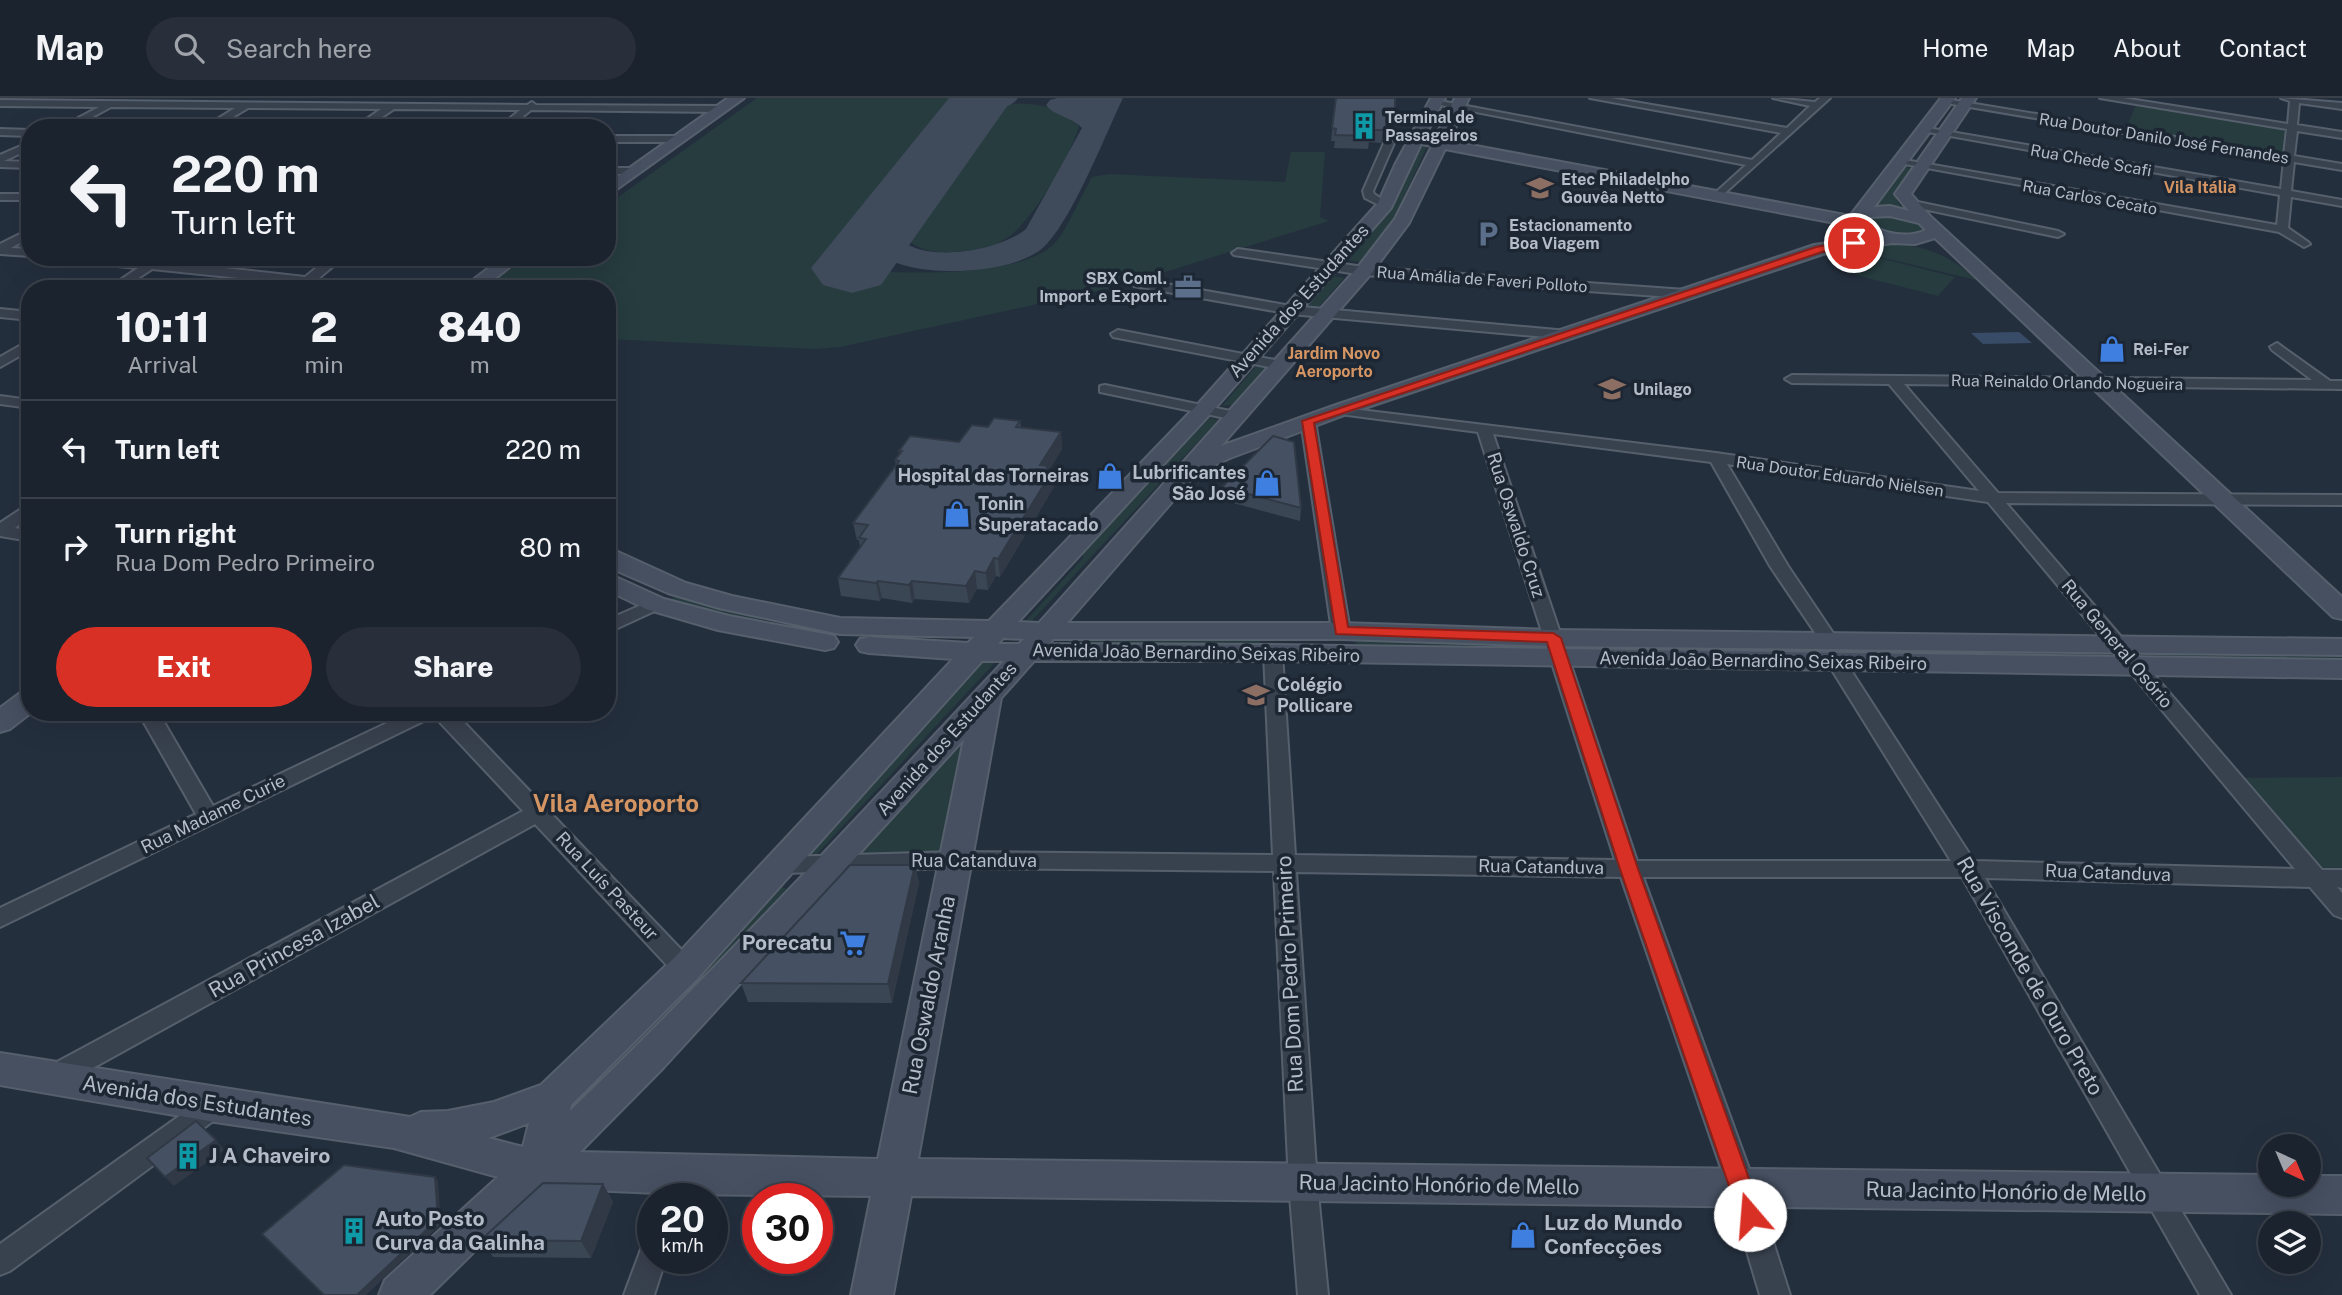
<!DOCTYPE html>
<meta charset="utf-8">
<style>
body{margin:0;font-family:"Public Sans",sans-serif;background:#282f3a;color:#f1f3f6;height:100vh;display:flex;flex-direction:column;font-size:26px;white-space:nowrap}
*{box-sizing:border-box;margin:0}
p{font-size:23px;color:#a0a4aa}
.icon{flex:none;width:38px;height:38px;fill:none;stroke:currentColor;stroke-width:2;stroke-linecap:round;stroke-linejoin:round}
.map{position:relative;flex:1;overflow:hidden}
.side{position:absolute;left:21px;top:182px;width:595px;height:441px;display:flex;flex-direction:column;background:#1b232e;border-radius:28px;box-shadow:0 7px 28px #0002,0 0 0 2px #39404a}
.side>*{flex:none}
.hud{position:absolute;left:21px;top:21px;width:595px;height:147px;border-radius:28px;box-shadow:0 7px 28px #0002,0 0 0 2px #39404a;background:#1b232e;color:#f1f3f6;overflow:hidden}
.needle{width:46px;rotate:136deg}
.buttons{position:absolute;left:2258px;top:1036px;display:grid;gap:14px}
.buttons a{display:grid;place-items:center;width:63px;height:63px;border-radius:50%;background:#1b232e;box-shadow:0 7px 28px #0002,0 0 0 2px #39404a;font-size:35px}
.speed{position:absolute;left:637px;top:1085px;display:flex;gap:14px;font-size:35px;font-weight:700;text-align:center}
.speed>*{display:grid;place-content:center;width:91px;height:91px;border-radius:50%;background:#1b232e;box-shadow:0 7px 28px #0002,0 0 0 2px #39404a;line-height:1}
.speed small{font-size:18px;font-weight:400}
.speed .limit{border:10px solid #d22;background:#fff;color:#111}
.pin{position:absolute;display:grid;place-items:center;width:60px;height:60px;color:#fff;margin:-30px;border:4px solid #fff;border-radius:50%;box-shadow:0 2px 7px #0007}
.me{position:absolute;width:77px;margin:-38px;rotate:342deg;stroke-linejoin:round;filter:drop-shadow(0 0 5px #0008)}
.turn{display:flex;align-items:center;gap:24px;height:147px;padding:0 35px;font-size:32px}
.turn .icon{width:91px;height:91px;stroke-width:2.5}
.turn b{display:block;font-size:49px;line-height:60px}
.eta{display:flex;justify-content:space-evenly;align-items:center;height:119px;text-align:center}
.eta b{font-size:42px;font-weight:800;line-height:49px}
.button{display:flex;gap:14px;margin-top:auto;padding:14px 35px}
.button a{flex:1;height:80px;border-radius:42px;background:#d93025;color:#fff;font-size:28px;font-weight:800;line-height:80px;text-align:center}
.button a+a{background:#282f3a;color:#f1f3f6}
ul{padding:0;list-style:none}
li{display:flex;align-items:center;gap:21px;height:98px;padding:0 35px;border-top:2px solid #39404a}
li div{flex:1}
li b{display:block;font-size:26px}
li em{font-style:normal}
header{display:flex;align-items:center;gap:42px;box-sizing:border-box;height:98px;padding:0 35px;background:#1b232e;border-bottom:2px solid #39404a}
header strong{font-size:33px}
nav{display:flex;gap:38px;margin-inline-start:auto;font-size:24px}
.search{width:490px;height:63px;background:#282f3a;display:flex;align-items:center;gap:18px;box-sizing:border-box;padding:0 24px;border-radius:38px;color:#a0a4aa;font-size:26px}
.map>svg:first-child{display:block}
</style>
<header>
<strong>Map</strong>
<div class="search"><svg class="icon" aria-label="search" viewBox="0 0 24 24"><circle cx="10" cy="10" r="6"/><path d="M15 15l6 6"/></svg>Search here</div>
<nav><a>Home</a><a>Map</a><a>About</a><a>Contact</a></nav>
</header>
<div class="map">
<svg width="2342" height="1197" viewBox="0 0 2342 1197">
<rect width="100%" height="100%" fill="#242f3e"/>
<path fill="#263c3f" d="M757,0H956L823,168L827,171C880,174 1018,185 1056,144C1066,133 1083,94 1092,79L1109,76L1285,84L1291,54H1325L1320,119L1329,123L1120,188L840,249L816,251L607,241V191H483L528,159H607V107Z
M1012,6C1032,5 1068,9 1079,28C1071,57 1032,124 1007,140C992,150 973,152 955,154C939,155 923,154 909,143L910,135L999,10Z
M2136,6L2288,30L2284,57L2126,32Z
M1417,45L1428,46L1391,127L1360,164L1347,162L1384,118Z
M1901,68L1913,70L1895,95L1898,105L1908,114L1874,109Z
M1889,116L1917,123L1924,128L1923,133C1905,140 1882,137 1866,125L1867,120Z
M1898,146C1929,149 1954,160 1976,182L1847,151Z
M1867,157L1955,179L1938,198L1848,175Z
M1332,178L1344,180L1317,211L1308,209L1306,207Z
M1257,267L1265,270L1232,307L1222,308Z
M1209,320L1219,322L1169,374L1161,375L1159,373Z
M1148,383H1157L1159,386L1028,527L1023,526L1083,460V451Z
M677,498L769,518V519C753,527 689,510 671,501Z
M1068,538L1261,540L1260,545L1256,547L1069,544Z
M1353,539L1540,546V549L1536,552L1362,550L1352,542Z
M1566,546L1823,550L1825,553L1822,555L1572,552Z
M1847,549L2104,551L2111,558L2108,560L1860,556L1848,552Z
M2342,553V563L2144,559L2136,554Z
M1000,559L817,756L807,758L981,562Z
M975,620L948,755L854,756Z
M2342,679V776H2323L2237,680Z
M773,786L787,791L578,1011H567V1003Z"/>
<path fill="#394c67" d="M2019,234L2032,245L1983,246L1971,235Z"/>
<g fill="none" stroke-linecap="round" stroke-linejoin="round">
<path fill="#3f4a5a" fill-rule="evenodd" d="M978,0H1018C1010,12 978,18 965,14L961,9L965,4Z
M1057,0H1123C1106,35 1068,133 1039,153C1010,172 964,175 930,172C901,169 877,162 864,135L869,128L880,126L891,128C895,135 898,141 905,145C934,164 1001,152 1026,131L1082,30C1072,19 1054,18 1046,7L1050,2Z"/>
<path fill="#3f4a5a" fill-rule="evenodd" d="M949,0H1013L881,187L852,195L823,187L811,170Z"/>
<defs>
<path id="street" d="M1590,0H1611L1787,30L1810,8L1773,0L1815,4L1820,0H1830L1717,102L1713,101V97L1746,67L1430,5L1435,2L1752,62L1781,35Z
M2100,0H2123L2288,26L2290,3L2281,0L2342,5V11L2299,5L2297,27L2342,34V40L2297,33L2294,58L2342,66V72L2294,64L2291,93L2342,102V108L2291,99L2288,130L2308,144L2310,146L2304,149L2279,134L1894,64L1899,61L2277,127L2280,97L1917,32L1922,29L2281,91L2284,62L1940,4L1945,1L2284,57L2287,31Z
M0,2L527,7L532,4L536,7L722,8L727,11L722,14L531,12L509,30H498L520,12L394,11L366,30H354L381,11L248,10L215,30H203L235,10L111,9L72,30H59L99,9L0,8Z
M0,31L30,32V38L0,37Z
M607,38H679L684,41L679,44H607Z
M1389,42L1394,45L1373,93L1374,96L1390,107L1385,110L1365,100L1363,93L1384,45Z
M30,44V51L4,63L30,64V70L0,69V57Z
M607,70H635L640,73L635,76H607Z
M0,96H30V102H0Z
M1908,102L2058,133L2064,136L2058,139L1904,107L1903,105Z
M30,131V139L11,150L30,151V158L0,156V146Z
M1238,151L1364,169L1686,192L1692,196L1686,200L1364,177L1234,157L1232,155Z
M59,159L152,162L305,179L330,159H344L306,191H293L297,186L152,171L122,191H107L138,170L65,163Z
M1138,181L1291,208L1568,233L1575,237L1568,241L1291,216L1134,188L1132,185Z
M0,211L30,214V222L0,219Z
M1118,232L1280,263L1287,267L1280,271L1113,239L1111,236Z
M30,242V252L0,269V259Z
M2277,245L2330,283H2342V291L1904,286L1998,395L2342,397V407L2006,405L2322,772H2342V790L2337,789L2342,795V820L2334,817L2310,789L1985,780L2231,1197H2200L1962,779H1643L1756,1090L1790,1197H1760L1728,1090L1621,779L1296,774L1317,1085L1328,1197H1298L1289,1085L1274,773L955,770L782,775L774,773L771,767L774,761L782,759L955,754L1273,757L1264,555L1273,549L1282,555L1295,757L1615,762L1478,334L1340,316L1335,315L1333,312L1335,309L1716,355L1979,393L1889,286L1792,285L1785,281L1792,277L2312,282L2272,252L2270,249ZM1493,336L1711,364L1770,468L1822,545L1828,547L1837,541L1788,468L1727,366L1988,404L2295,771L1974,763L1843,560L1836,558L1827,564L1951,763H1637Z
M1105,287L1235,314L1242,318L1235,322L1100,294V288Z
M0,298L30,302V310L0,306Z
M1308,319L1315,323L1350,533L1341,539L1332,533L1301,323Z
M30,405V418L15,430L30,433V443L0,438V425Z
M655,501L661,502L664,506L661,510L607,535V522Z
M138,614H158L213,708L410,614H454L693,864L697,871L693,878L685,881L677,878L535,726L62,987L53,990L44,987L40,979L44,971L523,713L434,618L0,829V810L196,716Z
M215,995L224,999L228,1007L224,1015L10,1173L0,1177V1146L206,999Z
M653,1142V1160H666L654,1197H624L643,1146Z"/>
<path id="secondary" d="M728,0H744L607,98V86Z
M1431,0H1445L1425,38L1435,40L1455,0H1469L1449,43L1850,118L1941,0H1955L1874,109L1890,108L1909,113L1895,96L1962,0H1976L1911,96L1931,119L2342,499V521L2333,519L1935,140L1915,146L1892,145L1823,156L1347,316L1230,360L1197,375L1067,525H1341L1553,532L2342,541V557L1553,548L1341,541H1053L1049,546L1273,547L2342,562V580L1273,563H1034L1001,600L918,1061L2270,1077V1087H2308V1078H2342V1116L911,1098L893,1197H851L871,1098L680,1096L545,1090L493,1135L430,1197H379L385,1182L498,1079L394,1050L215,1024L0,987V955L410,1019L421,1014L448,1013L494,1004L541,987L673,861L953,561L869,555L860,553L856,547L860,541L869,539L968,545L974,539L840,536L719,510L668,495L615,472L607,467V449L686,485L732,498L840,520L989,523L1197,307L1378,105L1395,67ZM1421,46L1432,48L1395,121L1358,169L1039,525L1018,524L1211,315L1391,110ZM1445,51L1851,128L1869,139L1814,147L1333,308L1221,348L1370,177L1409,125ZM1890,118L1919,125L1926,132C1907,141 1882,136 1865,123L1870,119ZM1003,540L1024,541L1019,546H998ZM982,563H1004C862,715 720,868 570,1013L571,1007L697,881ZM964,641L878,1061L580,1054L663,970ZM529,1025L523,1049L488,1040L494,1038Z
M503,159H522L482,191H461Z
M607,475L664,501L729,518L825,536L834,538L838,544L834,550L825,552L718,532L646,511L607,492Z
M30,593V614H32L10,631L0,634V610L20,595Z"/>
</defs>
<use href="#street" stroke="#565f6c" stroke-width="4"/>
<use href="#secondary" stroke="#565f6c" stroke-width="4"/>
<use href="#street" fill="#38414e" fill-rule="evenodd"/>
<use href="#secondary" fill="#465061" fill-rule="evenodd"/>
</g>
<path fill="#3b4654" d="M1336,0L1395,29L1394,42L1388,40L1381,45L1369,44L1368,51L1334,50L1335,43H1331Z
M1020,323L1021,329L1061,334L1062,351L1049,372L1054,389L1000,479L996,478L988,492L977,491L969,505L915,501L912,505L882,500L880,503L841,498L838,480L860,449L859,442H857L853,425L896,367L895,362L900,356L899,353L959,344L988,329Z
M1222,389L1301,410L1300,423L1222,402Z
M915,767L919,785L892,905L748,904L741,885Z
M603,1086L613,1104L591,1160L493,1159L481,1142Z"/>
<path fill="#303945" d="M1389,27L1388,40L1381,45L1383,32Z
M1061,334L1062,351L1048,373L1053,372L1054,389L1000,479L998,461L1040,367Z
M994,460L996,478L988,492L986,475Z
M975,473L977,491L969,505L966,488Z
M878,483L882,500L880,503L876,485Z
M912,483L915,501L912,505L909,487Z
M915,767L919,785L892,905L888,886Z
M216,1042L224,1052L174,1088L165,1079Z
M435,1079L438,1083L441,1126L366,1197H357Z
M603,1086L613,1104L591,1160L581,1143Z"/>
<path fill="#455162" stroke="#303945" stroke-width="2" d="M1336,0H1395V29L1389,27L1383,32H1370L1369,38L1335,37L1336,31L1332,30Z
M994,320L1020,323L1016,329L1061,334L1040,367L1048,368L1046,372H1053L998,461L994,460L986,475L975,473L966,488L912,483L909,487L878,483L876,485L838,480L866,441L859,440L868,427L853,425L899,363L895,362L902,353H899L910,338L959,344L972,327L988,329Z
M1273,338L1294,344L1301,410L1222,389Z
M850,767H915L888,886L741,885Z
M196,1023L216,1042L165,1079L147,1060Z
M344,1067L435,1079L438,1121L357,1197H324L262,1136Z
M543,1085L603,1086L581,1143L481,1142Z"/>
<path fill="#d93025" stroke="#8d1f18" stroke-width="2" d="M1854,142L1859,145L1857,147L1822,154L1314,325L1348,529L1553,535L1561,540L1638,771L1762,1117L1759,1125L1750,1128L1742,1125L1739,1117L1620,771L1547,544L1336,536L1302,323L1816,149Z"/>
<defs>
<symbol id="building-bare" viewBox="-9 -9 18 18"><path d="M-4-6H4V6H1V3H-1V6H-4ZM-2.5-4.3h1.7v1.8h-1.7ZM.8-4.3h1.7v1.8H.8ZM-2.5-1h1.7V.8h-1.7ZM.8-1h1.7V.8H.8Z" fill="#0f9aa8" stroke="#1d2633" stroke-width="2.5" paint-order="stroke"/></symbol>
<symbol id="university-bare" viewBox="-9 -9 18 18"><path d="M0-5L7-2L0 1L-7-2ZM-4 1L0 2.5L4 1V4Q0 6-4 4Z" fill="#8d6e63" stroke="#1d2633" stroke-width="2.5" paint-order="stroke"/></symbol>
<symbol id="parking-bare" viewBox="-9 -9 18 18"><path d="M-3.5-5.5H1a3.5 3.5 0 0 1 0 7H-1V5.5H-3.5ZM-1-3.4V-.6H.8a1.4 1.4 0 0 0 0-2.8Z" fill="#5c6f8a" stroke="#1d2633" stroke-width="2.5" paint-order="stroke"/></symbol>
<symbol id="office-bare" viewBox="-9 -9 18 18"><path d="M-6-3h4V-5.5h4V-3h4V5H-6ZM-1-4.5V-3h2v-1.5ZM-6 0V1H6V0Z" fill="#5c6f8a" stroke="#1d2633" stroke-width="2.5" paint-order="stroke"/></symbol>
<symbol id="shop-bare" viewBox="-9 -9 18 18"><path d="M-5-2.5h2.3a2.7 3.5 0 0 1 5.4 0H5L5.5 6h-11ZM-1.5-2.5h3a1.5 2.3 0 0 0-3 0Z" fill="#3f7fe0" stroke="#1d2633" stroke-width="2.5" paint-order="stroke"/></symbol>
<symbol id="school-bare" viewBox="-9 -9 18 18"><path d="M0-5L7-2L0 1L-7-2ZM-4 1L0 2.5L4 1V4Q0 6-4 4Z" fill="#8d6e63" stroke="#1d2633" stroke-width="2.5" paint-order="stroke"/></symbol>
<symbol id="supermarket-bare" viewBox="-9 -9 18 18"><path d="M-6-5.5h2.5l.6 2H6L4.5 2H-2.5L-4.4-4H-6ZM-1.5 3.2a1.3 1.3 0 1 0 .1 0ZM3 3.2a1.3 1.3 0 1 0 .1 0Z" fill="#3f7fe0" stroke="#1d2633" stroke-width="2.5" paint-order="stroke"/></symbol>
</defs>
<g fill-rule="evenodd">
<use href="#building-bare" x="1345" y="9" width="38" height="38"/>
<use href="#university-bare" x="1521" y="71" width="38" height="38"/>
<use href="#parking-bare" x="1469" y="117" width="38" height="38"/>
<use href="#office-bare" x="1169" y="170" width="38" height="38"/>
<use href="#shop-bare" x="2093" y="232" width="38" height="38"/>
<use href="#university-bare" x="1593" y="272" width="38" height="38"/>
<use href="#shop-bare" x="1091" y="359" width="38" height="38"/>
<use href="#shop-bare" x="1248" y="366" width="38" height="38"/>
<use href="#shop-bare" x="938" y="397" width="38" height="38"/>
<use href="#school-bare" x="1237" y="578" width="38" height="38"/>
<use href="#supermarket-bare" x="834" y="826" width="38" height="38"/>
<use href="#building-bare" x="169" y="1039" width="38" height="38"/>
<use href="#building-bare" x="335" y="1114" width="38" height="38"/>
<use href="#shop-bare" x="1504" y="1118" width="38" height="38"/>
</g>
<g text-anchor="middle" stroke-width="7" stroke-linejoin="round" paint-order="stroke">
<g font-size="16" font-weight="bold" fill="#b4bcc9" stroke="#1d2633" text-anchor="start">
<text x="1385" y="25">Terminal de<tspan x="1385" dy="18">Passageiros</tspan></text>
<text x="1561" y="87">Etec Philadelpho<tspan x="1561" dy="18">Gouvêa Netto</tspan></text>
<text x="1509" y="133">Estacionamento<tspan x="1509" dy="18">Boa Viagem</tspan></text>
<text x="1167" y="186" text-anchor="end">SBX Coml.<tspan x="1167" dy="18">Import. e Export.</tspan></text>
<text x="2133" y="257">Rei-Fer</text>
<text x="1633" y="297">Unilago</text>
</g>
<g font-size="16" fill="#b4bcc9" stroke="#1d2633">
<text transform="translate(2164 40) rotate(9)" y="6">Rua Doutor Danilo José Fernandes</text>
<text transform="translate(2091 62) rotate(10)" y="6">Rua Chede Scafi</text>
<text transform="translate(2090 99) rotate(10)" y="6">Rua Carlos Cecato</text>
<text transform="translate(1482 181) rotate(4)" y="6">Rua Amália de Faveri Polloto</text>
<text transform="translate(2067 284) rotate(1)" y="6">Rua Reinaldo Orlando Nogueira</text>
<text transform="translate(1840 378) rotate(8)" y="6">Rua Doutor Eduardo Nielsen</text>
</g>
<g font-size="16" font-weight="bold" fill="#d59563" stroke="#1d2633">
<text x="2200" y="95">Vila Itália</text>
<text x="1334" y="261">Jardim Novo<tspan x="1334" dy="18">Aeroporto</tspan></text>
</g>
<g font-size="18" fill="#b4bcc9" stroke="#1d2633">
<text transform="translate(1299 203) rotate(-48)" y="6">Avenida dos Estudantes</text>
<text transform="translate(1516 427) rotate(72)" y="6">Rua Oswaldo Cruz</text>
<text transform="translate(2117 546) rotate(50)" y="6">Rua General Osório</text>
<text transform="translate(1196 555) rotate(1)" y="6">Avenida João Bernardino Seixas Ribeiro</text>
<text transform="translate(1763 563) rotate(1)" y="6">Avenida João Bernardino Seixas Ribeiro</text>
<text transform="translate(947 641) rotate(-48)" y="6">Avenida dos Estudantes</text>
<text transform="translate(213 716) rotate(-26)" y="6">Rua Madame Curie</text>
<text x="974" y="769">Rua Catanduva</text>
<text transform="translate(1541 769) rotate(1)" y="6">Rua Catanduva</text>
<text transform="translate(2108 775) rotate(2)" y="6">Rua Catanduva</text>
<text transform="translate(607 788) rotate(47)" y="6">Rua Luís Pasteur</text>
</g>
<g font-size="18" font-weight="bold" fill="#b4bcc9" stroke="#1d2633" text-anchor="end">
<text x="1246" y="381">Lubrificantes<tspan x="1246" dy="21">São José</tspan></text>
<text x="1089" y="384">Hospital das Torneiras</text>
<text x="978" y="412" text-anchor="start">Tonin<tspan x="978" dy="21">Superatacado</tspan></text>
<text x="1277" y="593" text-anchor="start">Colégio<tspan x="1277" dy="21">Pollicare</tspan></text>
</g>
<g font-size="21" font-weight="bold" fill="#b4bcc9" stroke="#1d2633" text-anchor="start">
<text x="832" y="852" text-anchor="end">Porecatu</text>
<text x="209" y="1065">J A Chaveiro</text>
<text x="375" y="1128">Auto Posto<tspan x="375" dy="24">Curva da Galinha</tspan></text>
<text x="1544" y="1132">Luz do Mundo<tspan x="1544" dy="24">Confecções</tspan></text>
</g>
<g font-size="21" fill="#b4bcc9" stroke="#1d2633">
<text transform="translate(294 848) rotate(-29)" y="7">Rua Princesa Izabel</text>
<text transform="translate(1290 876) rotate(-93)" y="7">Rua Dom Pedro Primeiro</text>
<text transform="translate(2030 878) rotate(60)" y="7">Rua Visconde de Ouro Preto</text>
<text transform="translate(929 897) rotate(-79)" y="7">Rua Oswaldo Aranha</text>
<text transform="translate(197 1003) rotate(9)" y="7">Avenida dos Estudantes</text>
<text transform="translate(1439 1087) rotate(1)" y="7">Rua Jacinto Honório de Mello</text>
<text transform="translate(2006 1094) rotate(1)" y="7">Rua Jacinto Honório de Mello</text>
</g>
<g font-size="24" font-weight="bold" fill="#d59563" stroke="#1d2633">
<text x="616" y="714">Vila Aeroporto</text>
</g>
</g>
</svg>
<div class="buttons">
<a><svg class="needle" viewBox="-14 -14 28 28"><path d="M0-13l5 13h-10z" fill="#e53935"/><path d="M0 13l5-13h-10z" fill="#a0a4aa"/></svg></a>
<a><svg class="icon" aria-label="layers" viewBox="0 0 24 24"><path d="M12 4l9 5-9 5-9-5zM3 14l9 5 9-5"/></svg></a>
</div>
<div class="speed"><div>20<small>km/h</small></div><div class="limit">30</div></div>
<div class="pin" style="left:1854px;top:145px;background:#d93025"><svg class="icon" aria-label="arrive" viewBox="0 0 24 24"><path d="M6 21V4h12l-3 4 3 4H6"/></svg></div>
<svg class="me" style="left:1750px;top:1117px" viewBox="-20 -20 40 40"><circle r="19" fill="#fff"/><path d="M0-13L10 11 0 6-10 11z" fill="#d93025"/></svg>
<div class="hud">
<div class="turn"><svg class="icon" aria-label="left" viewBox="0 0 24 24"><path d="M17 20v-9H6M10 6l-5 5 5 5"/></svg><div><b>220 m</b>Turn left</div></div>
</div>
<section class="side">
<div class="eta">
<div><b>10:11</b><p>Arrival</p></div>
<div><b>2</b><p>min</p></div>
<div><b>840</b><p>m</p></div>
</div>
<ul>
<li><svg class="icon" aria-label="left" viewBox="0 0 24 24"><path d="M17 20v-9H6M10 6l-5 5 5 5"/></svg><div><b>Turn left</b></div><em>220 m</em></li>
<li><svg class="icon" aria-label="right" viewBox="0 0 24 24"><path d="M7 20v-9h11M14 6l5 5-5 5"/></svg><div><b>Turn right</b><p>Rua Dom Pedro Primeiro</p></div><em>80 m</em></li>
</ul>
<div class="button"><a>Exit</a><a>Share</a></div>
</section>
</div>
